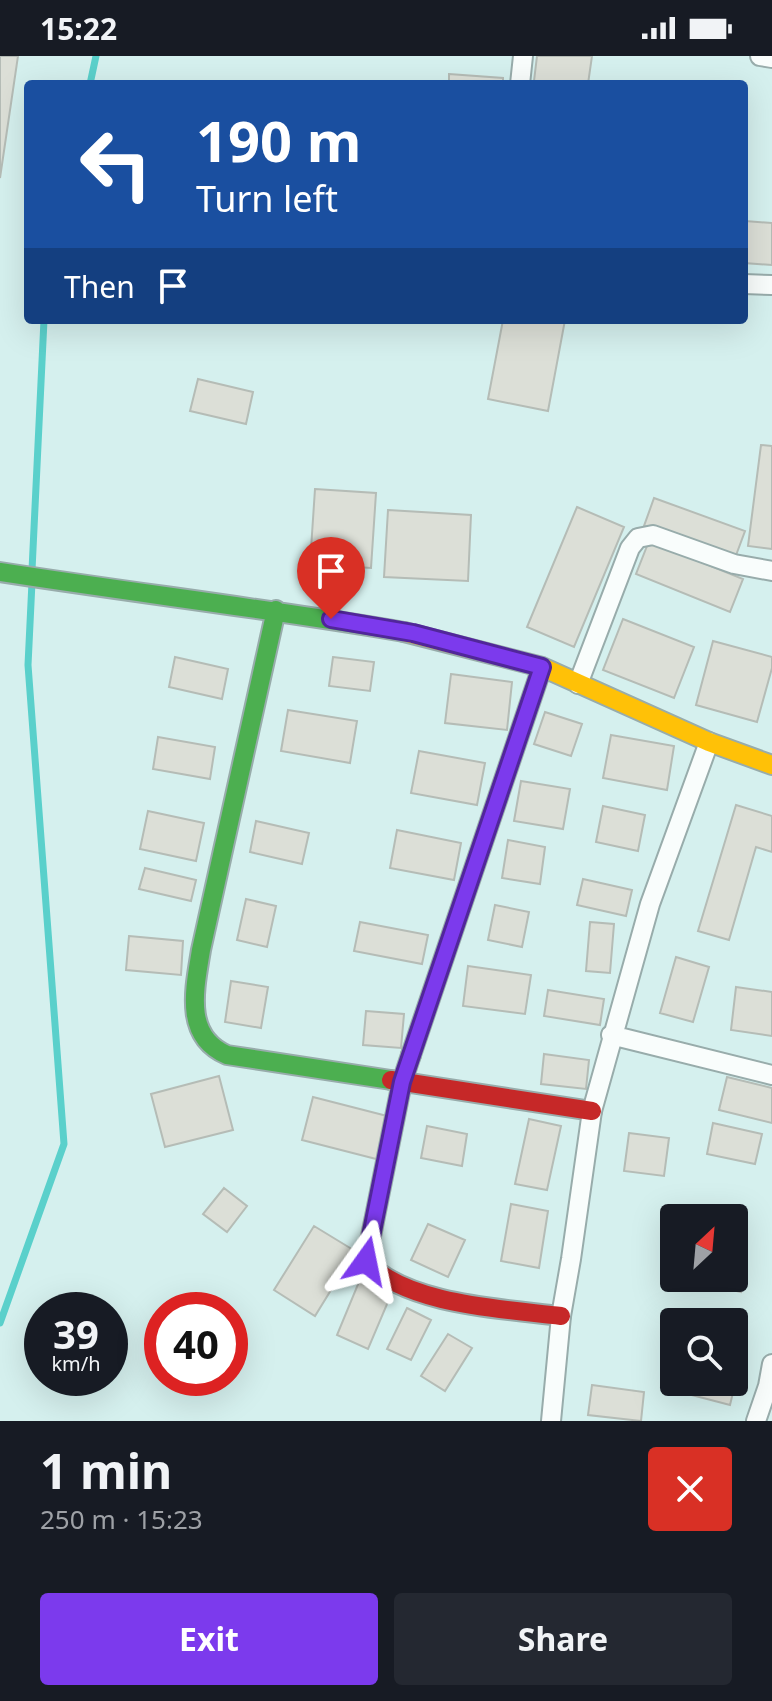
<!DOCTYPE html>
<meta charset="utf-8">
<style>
body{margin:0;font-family:"Noto Sans",sans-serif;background:#242831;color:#f1f3f6;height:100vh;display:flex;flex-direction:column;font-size:30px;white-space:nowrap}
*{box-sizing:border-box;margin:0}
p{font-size:26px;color:#9ea1a6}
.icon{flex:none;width:44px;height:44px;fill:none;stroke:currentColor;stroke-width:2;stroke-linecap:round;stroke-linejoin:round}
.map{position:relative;height:1365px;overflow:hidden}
.panel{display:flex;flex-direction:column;background:#171b24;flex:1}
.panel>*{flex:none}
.guide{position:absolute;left:24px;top:24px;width:724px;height:244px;border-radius:8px;box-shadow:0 8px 32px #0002;background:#1a4fa0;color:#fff;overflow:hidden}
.needle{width:52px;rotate:26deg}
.controls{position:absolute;left:660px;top:1148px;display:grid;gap:16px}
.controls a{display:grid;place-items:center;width:88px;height:88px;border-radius:8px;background:#171b24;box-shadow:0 8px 32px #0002;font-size:40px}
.speed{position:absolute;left:24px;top:1236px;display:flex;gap:16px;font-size:40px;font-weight:700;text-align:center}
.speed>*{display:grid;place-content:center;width:104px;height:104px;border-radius:50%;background:#171b24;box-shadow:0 8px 32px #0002;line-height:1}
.speed small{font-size:20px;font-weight:400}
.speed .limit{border:12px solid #d22;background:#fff;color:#111}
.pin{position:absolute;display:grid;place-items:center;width:68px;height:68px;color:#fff;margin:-82px -34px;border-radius:50% 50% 50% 0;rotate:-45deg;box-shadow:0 0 8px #0007}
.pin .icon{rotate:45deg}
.me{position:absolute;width:88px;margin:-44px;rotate:12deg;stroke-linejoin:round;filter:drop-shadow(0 0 6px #0008)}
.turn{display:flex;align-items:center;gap:28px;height:168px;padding:0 40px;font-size:36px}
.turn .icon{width:104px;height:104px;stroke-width:2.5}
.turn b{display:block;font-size:56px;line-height:68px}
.then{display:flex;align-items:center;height:76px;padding:0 40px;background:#0003;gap:16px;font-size:30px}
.round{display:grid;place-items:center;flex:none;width:84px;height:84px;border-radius:8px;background:#242831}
.overview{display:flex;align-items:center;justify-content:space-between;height:136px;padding:0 40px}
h1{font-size:48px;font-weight:700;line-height:60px}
.primary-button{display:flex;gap:16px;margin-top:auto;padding:16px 40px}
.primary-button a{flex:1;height:92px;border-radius:8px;background:#7c3aed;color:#fff;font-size:32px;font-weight:700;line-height:92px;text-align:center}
.primary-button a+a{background:#242831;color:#f1f3f6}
.status{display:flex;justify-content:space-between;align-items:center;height:56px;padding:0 40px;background:#171b24;direction:ltr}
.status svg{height:22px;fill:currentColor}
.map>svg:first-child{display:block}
</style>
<div class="status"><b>15:22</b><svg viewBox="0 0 49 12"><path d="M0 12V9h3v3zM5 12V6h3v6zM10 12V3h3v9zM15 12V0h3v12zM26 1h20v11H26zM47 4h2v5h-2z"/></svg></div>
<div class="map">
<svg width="772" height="1365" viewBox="0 0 772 1365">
<rect width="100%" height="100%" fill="#d5f0ee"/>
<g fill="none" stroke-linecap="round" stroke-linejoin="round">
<path stroke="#5ad0cb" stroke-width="7" d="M90,28L96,0
M32,514L44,264
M0,1267L64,1088L28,609L32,526"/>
</g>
<path fill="#dcdfd7" stroke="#b5bcb6" stroke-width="2" d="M0,0H18L0,122Z
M537,0H592L588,28L534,25Z
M449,18L503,22V28H449Z
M745,165L772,167V209L744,207Z
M503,264H565L548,355L488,343Z
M198,323L253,336L246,368L190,355Z
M761,389L772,390V493L748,490Z
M315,433L376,437L371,512L310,508Z
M654,442L745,475L735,502L644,470Z
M577,451L624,471L574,591L527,571Z
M388,454L471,459L468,525L384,521Z
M649,485L743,523L730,556L636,518Z
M623,563L694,591L674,642L603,614Z
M713,585L772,601V612L757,666L696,649Z
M175,601L228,613L222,643L169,631Z
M333,601L374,606L370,635L329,630Z
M451,618L512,626L507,674L445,667Z
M288,654L357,665L350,707L281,695Z
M545,656L582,668L571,700L534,688Z
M611,679L674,690L667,734L603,722Z
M158,681L215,691L210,723L153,713Z
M419,695L485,707L477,749L411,737Z
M521,725L570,733L563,773L514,765Z
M736,749L772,760V796L756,791L729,884L698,875Z
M603,750L645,759L638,795L596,786Z
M148,755L204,767L196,805L140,793Z
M256,765L309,777L302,808L250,796Z
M397,774L461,787L454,824L390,812Z
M508,784L545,791L540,828L502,822Z
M145,812L196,824L191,845L139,833Z
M583,823L632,834L626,860L577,849Z
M246,843L276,850L267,891L237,884Z
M495,849L529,856L522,891L488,884Z
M360,866L428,879L422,908L354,895Z
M590,866L614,868L610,917L586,915Z
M129,880L183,885L181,919L126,914Z
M676,901L709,911L693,966L660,957Z
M468,910L531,919L525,958L463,950Z
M231,925L268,931L261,972L225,966Z
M736,931L772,936V980L731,974Z
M548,934L604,943L600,969L544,960Z
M366,955L404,958L401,992L363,989Z
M544,998L589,1004L586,1033L541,1028Z
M219,1020L233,1074L165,1091L151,1038Z
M727,1021L772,1032V1067L719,1054Z
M313,1041L391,1061L380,1104L302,1084Z
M529,1063L561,1070L547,1134L515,1128Z
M713,1067L762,1078L755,1108L707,1098Z
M427,1070L467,1078L462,1110L421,1102Z
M629,1077L669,1082L664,1120L624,1115Z
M224,1132L247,1150L227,1176L203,1158Z
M511,1148L548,1155L539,1212L501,1205Z
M428,1168L465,1184L448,1221L411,1204Z
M314,1170L355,1195L315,1260L274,1234Z
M734,1209L746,1211L741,1236L683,1223L734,1222Z
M361,1221L393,1234L368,1293L337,1279Z
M407,1252L431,1264L411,1304L387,1293Z
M448,1278L472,1292L445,1335L421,1320Z
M674,1278V1326H734V1293L743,1295L730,1349L661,1331Z
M592,1329L644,1336L641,1365L588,1359Z"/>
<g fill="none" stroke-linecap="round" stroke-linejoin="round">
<defs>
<path id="street" d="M760,0L772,2
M520,28L523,0
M744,228L772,229
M578,628L630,492L638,482L653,479L734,508L772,515
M611,979L772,1019
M551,1365L561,1260L571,1203L592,1055L650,848L709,686
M756,1365L768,1330L772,1308"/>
<path id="fast" d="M0,516C135,537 270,553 404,576
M276,554L201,894C195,932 183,980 227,999L391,1024"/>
<path id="slow" d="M404,576L542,611L709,686L772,709
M411,999L542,611"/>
<path id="jam" d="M411,999L402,1026L366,1205C405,1249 505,1253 561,1260
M391,1024L592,1055"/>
</defs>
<use href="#street" stroke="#98acab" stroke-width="22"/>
<use href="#fast" stroke="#98acab" stroke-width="22"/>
<use href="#slow" stroke="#98acab" stroke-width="22"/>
<use href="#jam" stroke="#98acab" stroke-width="22"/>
<use href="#street" stroke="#f9fdfc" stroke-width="18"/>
<use href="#fast" stroke="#4caf50" stroke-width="18"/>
<use href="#slow" stroke="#ffc107" stroke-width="18"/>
<use href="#jam" stroke="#c62828" stroke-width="18"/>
</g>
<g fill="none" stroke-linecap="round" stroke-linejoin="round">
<defs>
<path id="route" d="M331,563L413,577L542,611L402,1026L366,1205"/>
</defs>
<use href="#route" stroke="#51269a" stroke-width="20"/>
<use href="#route" stroke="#7c3aed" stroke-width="14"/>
</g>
</svg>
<div class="controls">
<a><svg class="needle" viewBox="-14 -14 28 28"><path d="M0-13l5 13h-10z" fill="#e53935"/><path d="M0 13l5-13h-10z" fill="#9ea1a6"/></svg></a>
<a><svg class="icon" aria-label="search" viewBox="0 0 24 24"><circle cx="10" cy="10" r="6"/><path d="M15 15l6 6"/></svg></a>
</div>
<div class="speed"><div>39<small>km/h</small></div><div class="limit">40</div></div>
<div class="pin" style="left:331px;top:563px;background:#d93025"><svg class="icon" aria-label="arrive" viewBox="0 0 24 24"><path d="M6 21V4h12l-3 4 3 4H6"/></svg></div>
<svg class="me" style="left:366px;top:1205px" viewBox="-20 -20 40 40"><path d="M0-17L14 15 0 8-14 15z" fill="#7c3aed" stroke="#fff" stroke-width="4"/></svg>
<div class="guide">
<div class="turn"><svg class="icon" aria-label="left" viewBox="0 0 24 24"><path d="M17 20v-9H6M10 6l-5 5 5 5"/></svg><div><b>190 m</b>Turn left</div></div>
<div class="then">Then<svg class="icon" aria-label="arrive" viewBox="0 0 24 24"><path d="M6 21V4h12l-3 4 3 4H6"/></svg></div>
</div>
</div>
<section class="panel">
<div class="overview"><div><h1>1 min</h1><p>250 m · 15:23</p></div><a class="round" style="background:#d93025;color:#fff"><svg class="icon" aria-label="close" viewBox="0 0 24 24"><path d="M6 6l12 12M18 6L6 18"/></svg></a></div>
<div class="primary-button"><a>Exit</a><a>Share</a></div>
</section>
